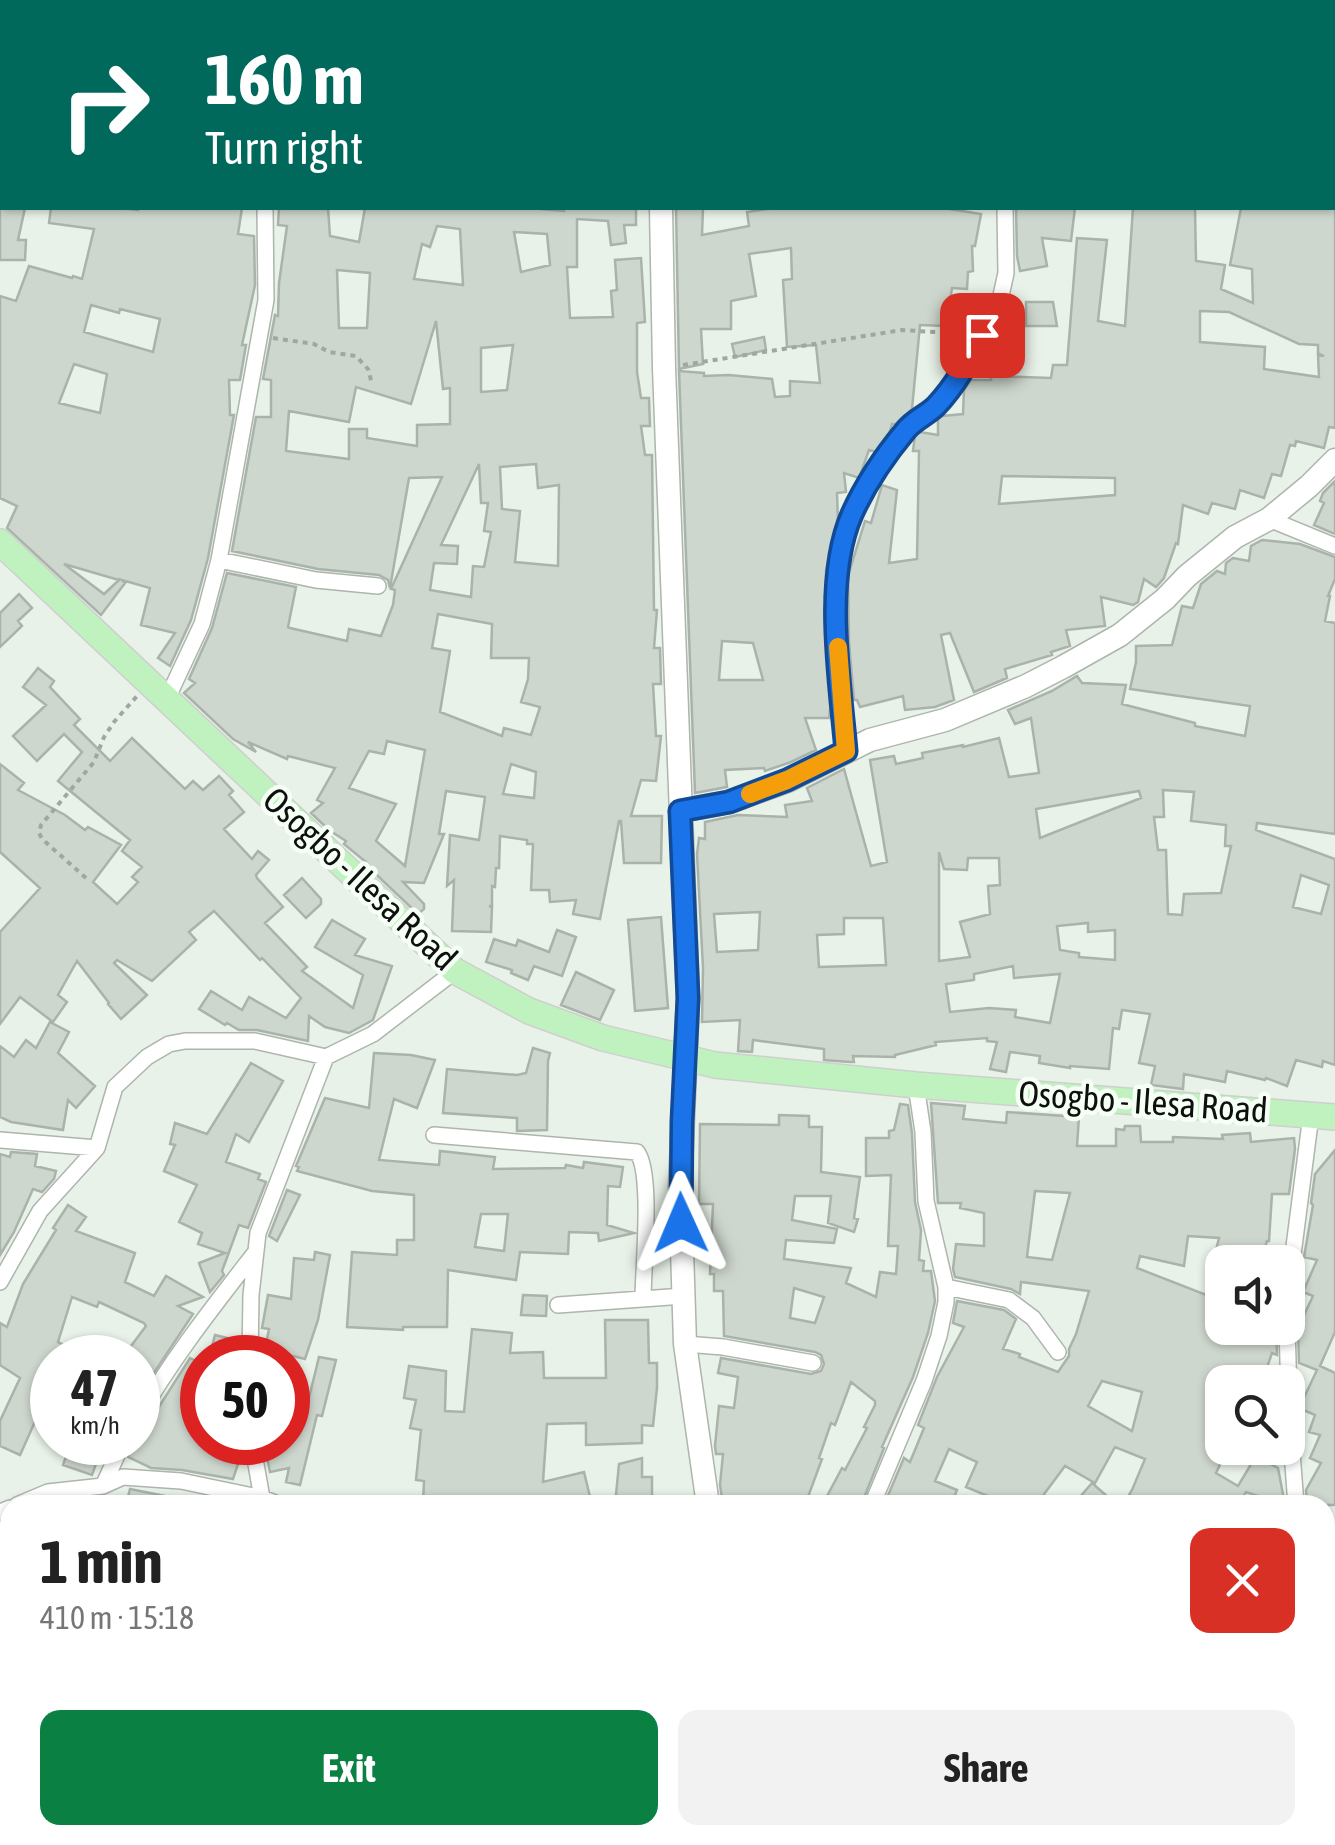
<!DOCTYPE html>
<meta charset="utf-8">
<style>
body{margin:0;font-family:"Asap Condensed",sans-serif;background:#f2f2f2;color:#222;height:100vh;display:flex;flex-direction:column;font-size:38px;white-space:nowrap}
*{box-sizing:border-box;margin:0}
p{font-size:32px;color:#767676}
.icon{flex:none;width:55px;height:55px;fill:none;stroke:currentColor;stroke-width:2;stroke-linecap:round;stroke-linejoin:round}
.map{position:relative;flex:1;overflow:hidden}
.details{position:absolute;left:0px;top:1495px;width:1335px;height:350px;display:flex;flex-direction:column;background:#fff;border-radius:30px 30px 0 0;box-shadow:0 2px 8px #0004}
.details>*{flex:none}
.guide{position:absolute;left:0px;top:0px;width:1335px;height:210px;box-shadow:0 2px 8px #0004;background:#00695c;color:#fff;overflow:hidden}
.tools{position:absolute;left:1205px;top:1245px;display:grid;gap:20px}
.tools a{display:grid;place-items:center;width:100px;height:100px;border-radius:20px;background:#fff;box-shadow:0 2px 8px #0004;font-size:50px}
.speed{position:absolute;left:30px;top:1335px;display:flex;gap:20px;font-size:50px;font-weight:700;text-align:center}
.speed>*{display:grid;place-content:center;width:130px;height:130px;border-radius:50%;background:#fff;box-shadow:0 2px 8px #0004;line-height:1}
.speed small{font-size:25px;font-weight:400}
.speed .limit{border:15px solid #d22;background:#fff;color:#111}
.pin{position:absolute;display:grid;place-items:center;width:85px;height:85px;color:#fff;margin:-42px;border-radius:20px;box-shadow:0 5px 15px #0006}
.me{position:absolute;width:110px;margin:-55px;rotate:359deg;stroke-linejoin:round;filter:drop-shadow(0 0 8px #0008)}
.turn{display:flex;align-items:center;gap:35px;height:210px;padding:0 40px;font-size:45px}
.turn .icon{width:130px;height:130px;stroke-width:2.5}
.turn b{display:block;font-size:70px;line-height:85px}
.round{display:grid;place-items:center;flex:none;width:105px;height:105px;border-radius:20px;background:#f2f2f2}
.summary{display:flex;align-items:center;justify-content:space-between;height:170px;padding:0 40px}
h1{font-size:60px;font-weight:700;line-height:75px}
.action{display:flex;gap:20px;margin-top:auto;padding:20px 40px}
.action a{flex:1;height:115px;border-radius:20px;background:#0b8043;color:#fff;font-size:40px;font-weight:700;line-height:115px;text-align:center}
.action a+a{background:#f2f2f2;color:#222}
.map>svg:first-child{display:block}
</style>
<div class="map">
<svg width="1335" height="1845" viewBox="0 0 1335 1845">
<rect width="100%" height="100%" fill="#e9f2e8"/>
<path fill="#ced7cd" stroke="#aab3aa" stroke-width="2.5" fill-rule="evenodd" d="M0,208H25L18,240H26L25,260H0Z
M51,208H121L138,210V208H242L238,234L254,236L255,285L242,345H246L240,380H229L230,415H234L208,558L191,620L170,666L158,658L175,633L141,625L150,588L122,580L125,583L101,615L7,528L17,506L0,498V296L16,301L29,266L72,278L73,276L82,279L94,229L49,223ZM91,305L119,313L120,309L160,319L153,352L84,332ZM74,364L107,374L100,413L59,403ZM64,564L119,580L104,594Z
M279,208H328L330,236L359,242L365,208H528L564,211V208H636V225H624L626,243L611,245L608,221L577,219V267H567L570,318L613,317L611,291L617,290L615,260L641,258L645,322L637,323V372L641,398H649L650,426H641L645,455H652L654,610H657L654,648H660L661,684H653L656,736H661L656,781L641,780L631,816H662L661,863H624L621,821H619L600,919L573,914L576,900L550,902L549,890H531L533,844H527V840L500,836L499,868H496L495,887L492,886V906H489L492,907L491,932L452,931L454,880L447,886L450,835L479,840L485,797L446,791L439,834H444L424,883L403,882L424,904V909L418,914L365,864L366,862L344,844L346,841L329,830L311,813L323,803L317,800L335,768L288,756L287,759L248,742L256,752L233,739L184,693L195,683L189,679L212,628L227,573L296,587L288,627L290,628L347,641L349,629L381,636L393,605L395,590L391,589L442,477L409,478L390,588L388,580L379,575L318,569L232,551L256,417H271V380L263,379L275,315L278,316L279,283L287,226L278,225ZM437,226L460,229L463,285L414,279L422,244L430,247ZM514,232L547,234L550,265L521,272ZM337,270L370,273L367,328H339ZM436,321L443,389L450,388V424L417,425V446L367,438V429H349V459L286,451L289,411L349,422L356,387L411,404ZM513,345L507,390L481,392V348ZM479,464L481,503H488L484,531L491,532L484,567L473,566L471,597L430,590L434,563L457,564L458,546L441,545ZM536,464L538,488L559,485L558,566L515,562L520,511L502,509L500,467ZM438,614L492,624L491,658H529L528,679L521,702L540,707L531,735L504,728L502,736L440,712L450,651L432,648ZM387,741L425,750L405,866L376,841L396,804L349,788L369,751L384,754ZM511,764L536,772L534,798L503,794Z
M676,208H703L702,235L749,226L747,212L775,208H943L981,214L975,246H972L973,271L968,272L967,289L952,288L946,326L920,325L912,409L896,424H892L889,434L877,452L869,450L859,478L844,473L846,492L837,493L838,521L826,571L827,643L831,702L829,718H805L816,750L791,762L765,771L764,768L725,770L727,787L695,793L679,371L704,373V376L729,375L772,379L775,397L790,396V381L820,383L816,345L787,347L783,280L792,279L791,248L749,254L756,296L731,301V329H701L703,364L679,369ZM722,641L753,643L763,680H719Z
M1016,208H1075L1071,241L1042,238L1047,266L1020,271L1017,256Z
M1133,208H1195L1196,261L1225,265L1221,289L1253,303L1252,269L1230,265L1241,208H1335V428L1329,427L1324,448L1296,441L1295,446L1290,445L1281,476L1272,474L1264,498L1240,490L1235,509L1212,503L1208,514L1183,505L1178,544L1176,543L1164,578L1156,587L1144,579L1138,602L1133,605L1101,597L1105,626L1066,630L1070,646L1051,652L1052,655L1005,669L1007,678L974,692L950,633L941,635L954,700L935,707L905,710L903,696L860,707L857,700H854L849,642L848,576L865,521L871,523L882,485L897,490L889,563L917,559L919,451H913L915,435L920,432L938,435V419L942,416L963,414L964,390L971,380H991V376L1051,378L1053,365H1067L1077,238L1107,240L1098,321L1125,326ZM1200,311L1229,312L1299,344L1318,345V353L1324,356L1318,355L1319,377L1264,369L1265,347L1200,342ZM1002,476L1115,478V495L999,504Z
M1026,302H1053L1057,326H1026Z
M764,337L766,350L735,357L732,344Z
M1335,481V534L1314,525L1324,503L1320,501L1323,493Z
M1262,540L1300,544L1335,557V579L1328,596H1330L1325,621L1335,623V834L1257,823L1256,830L1335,859V1065L1323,1061L1322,1067L1296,1060L1287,1086L1266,1078L1265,1080L1227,1071L1225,1082L1184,1074L1183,1089L1151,1085L1155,1066L1139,1063L1150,1014L1122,1010L1119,1029L1113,1028L1109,1069L1070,1066V1068L1039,1063L1040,1056L1010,1052L1006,1072L990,1069L997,1042L987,1041V1038L935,1042L936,1045L895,1055V1057L853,1056L854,1062H850L824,1060V1049L753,1040L752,1052L738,1051L740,1020L702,1022L703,968L697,854L699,838L705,839V822L738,815L787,817L785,805L812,801L807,788L844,769L871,866L887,862L870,760L894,756L896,764L923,758L922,753L963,745V747L999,738L1009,777L1039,773L1031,718L1015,724L1008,710L1052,691L1077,676L1082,683L1126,685L1122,704L1195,723V726L1245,736L1250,706L1130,689L1136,662V646L1172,645L1182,606L1193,608L1201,584L1217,571L1225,574L1226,563L1233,558L1249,561L1251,546ZM1163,790L1194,792L1191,821L1226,825L1225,846H1231L1221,893L1184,894L1182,915L1168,914L1166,850H1158L1154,817H1164ZM1139,791L1141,798L1040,838L1036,809ZM939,852L944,869L967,870L968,858H999L1000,885L988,886L990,914L960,922L970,957L939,961ZM1301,875L1329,885L1321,914L1293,907ZM760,912L758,950L717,952L714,914ZM844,918H883L886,965L819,967L817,935L844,934ZM1088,923V932L1115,930V960L1079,957V953L1060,950L1057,926ZM1013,966L1014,978L1060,974L1050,1023L1015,1017L1016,1010L989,1008L950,1012L946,984L974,980V974Z
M19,594L32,608L18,621L22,626L0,647V613Z
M38,668L54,681L50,687L80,719L74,725L110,761L132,738L185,789L193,781L203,790L219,776L233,791L229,795L244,812L224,829L252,859L258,851L269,860L256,875L257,878L283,907L265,923L307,967L302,971L353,1008L363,975L315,947L332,920L365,939L355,955L392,966L373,1020L349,1033L325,1027L309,1016L308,1041L257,1030H239L227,1023L225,1025L199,1009L211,991L242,1010L249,997L286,1018L301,998L262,958L260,960L214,911L189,932L196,940L152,981L117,960L114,963L147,995L121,1019L108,1004L109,1003L77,961L58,995L67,1002L53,1022L20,997L0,1024V932L40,888L0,852V764L24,783L18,790L65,815L85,830L88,827L121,845L93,882L117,904L138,882L132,877L142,867L122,851L130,840L58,781L82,752L64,734L37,761L13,736L46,705L23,687Z
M302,878L321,899V904L306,918L284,895Z
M661,917L668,1008L635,1011L628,920Z
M557,930L576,937L562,976L534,966L528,980L511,973L512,970L486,962L494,939L516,946L518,940L549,952Z
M576,972L614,990L600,1020L561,1005Z
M50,1022L69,1032L58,1053L95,1086L76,1108L68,1100L63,1130L11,1122L0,1117V1046L14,1057L26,1040L36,1048Z
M533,1048L550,1053L548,1061L547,1130L517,1131V1118L443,1113L447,1069L517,1075L526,1073Z
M374,1053L411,1055L435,1060L417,1108L394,1099L379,1160L439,1165L440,1151L495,1157L493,1169L565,1168L566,1165L583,1168L584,1162L623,1167L620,1187L608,1186L607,1225L634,1233L599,1241L598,1233L569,1232L568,1254L520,1252L516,1280L448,1270L447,1327H403V1330L347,1327L352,1252L397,1255V1240H414V1195L372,1191L297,1171L299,1167L296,1166L325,1098L369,1108ZM481,1214H508L504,1251L475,1247Z
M251,1063L283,1081L249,1142L236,1134L226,1162L260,1174L258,1179L266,1182L248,1228L239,1225L222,1271L224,1275L210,1292L199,1263L225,1253L198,1244L202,1233L179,1222L197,1185L164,1171L175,1145L170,1144L175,1123L207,1134Z
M931,1103L965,1106L963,1119L1006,1123L1007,1112L1079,1117L1077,1146H1116V1129L1124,1130L1125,1126H1140L1141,1142H1173V1137L1223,1139L1222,1135L1250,1133L1251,1142L1294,1138L1295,1149L1289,1194H1272L1269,1241H1267L1261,1262H1213L1219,1238L1188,1236L1184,1266L1140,1256L1137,1268L1222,1301V1328H1276L1277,1355L1272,1353L1262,1382H1222L1213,1407L1222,1411L1210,1440L1228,1448L1216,1473L1238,1486L1256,1456L1278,1468L1285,1505L1246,1492L1239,1505H1123L1132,1490L1145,1459L1115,1447L1095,1483L1065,1466L1036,1505H990L995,1499L966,1487L977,1462L949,1449L935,1481L957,1490L951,1505H884L904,1458L910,1462L924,1428L918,1425L937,1377L964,1327L953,1323L957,1301L1004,1310L1016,1319L1003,1349L1020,1354L1019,1357L1058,1372L1069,1356V1349L1076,1334L1089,1291L1021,1282L1020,1294L1011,1289L955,1277L953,1269L956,1244L984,1246V1213L960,1208L961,1203H938ZM1035,1191L1070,1193L1052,1260L1027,1257ZM1102,1381L1142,1392L1132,1431L1088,1406Z
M900,1104L908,1105L912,1133L915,1202L921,1230L919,1260L924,1261L923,1271H931L935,1301L928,1333L913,1377L882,1447L884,1448L861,1505H840L826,1498L842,1468L845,1470L867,1428L864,1427L875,1405V1401L851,1382L835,1425L831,1423L819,1458L822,1459L805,1505H723L720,1485L723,1454H716L715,1446L719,1406L734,1408L738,1377L718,1373L721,1358L811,1374L821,1371L824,1364L821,1355L815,1352L724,1336L723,1291H714V1274H710L713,1204H699L700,1124L779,1125V1115L809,1116V1127H822L821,1172L860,1177L854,1218L858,1219L854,1232L828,1223L831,1196H795L792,1220L837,1229L834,1243L786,1240L784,1259L851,1268L846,1283L876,1297L880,1272L896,1274L898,1246H888L891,1175L866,1176V1138H889V1131L894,1130ZM794,1288L824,1297L815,1323L790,1318Z
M1335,1150V1332L1320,1366L1335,1373V1505H1307L1306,1490L1321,1463L1310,1458L1320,1435L1309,1432L1315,1415L1301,1409V1404L1317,1370L1299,1363L1298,1328L1313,1296L1303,1292L1317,1260L1304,1257L1313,1205L1311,1203L1315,1174Z
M11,1152L37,1154L35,1166L56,1171L54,1179L42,1192L33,1189L14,1232L0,1255V1154L10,1157Z
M287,1190L300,1195L277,1241L269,1236Z
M68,1205L86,1217L76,1231L135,1253L125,1282L154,1296L166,1276L203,1297L178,1306L193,1314L138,1397V1358H122L146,1326L144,1323L99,1302L97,1307L72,1297L58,1342L66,1346L60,1358H52V1371L34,1403L42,1406L20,1455L0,1446V1421L20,1378L0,1365V1323L7,1327L23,1284L56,1230L53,1228Z
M315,1252L330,1255L318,1320L305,1359L289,1355V1358H263L269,1329L262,1328L268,1295L291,1299L294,1258L314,1260Z
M523,1295L547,1296L546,1316L521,1315Z
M605,1320H648L649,1363H657V1388L653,1426L642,1425V1443L586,1445V1423L547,1424L543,1482L584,1472L592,1505H423L424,1481L416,1480L421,1430L410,1428L416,1400L404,1398L409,1366L446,1371L445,1411L464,1412L472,1329L512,1333L510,1353L543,1352L544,1378H606Z
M215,1335L231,1339L226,1358H209Z
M319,1357L336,1360L322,1416L317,1415L300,1485L286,1482L289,1468L270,1472L264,1442H288V1403L307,1406Z
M190,1358L202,1364V1442H241L242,1452L233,1479L182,1470L151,1468L128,1457L134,1442H138V1429L148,1424Z
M71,1442H104L92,1475L63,1465Z
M642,1458V1477H652V1505H615L619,1464Z
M1092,1483L1117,1505H1073Z
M130,1489L175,1498L174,1505H126Z"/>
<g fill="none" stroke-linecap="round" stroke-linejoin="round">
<defs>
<path id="street" d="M978,0V2
M269,2L270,0
M1190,2L1191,0
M1269,519L1335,546
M219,560L316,580L378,586
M167,699L202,624L219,560L266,300L265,208
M846,751L838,643L837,571L841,549L852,514L870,482L908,426L935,407L964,371L982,335L998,309L1006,273L1005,208
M434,1135L637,1152C653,1173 643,1268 643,1299
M0,1140L97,1148
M0,1282L40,1211L97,1148L115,1087L147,1057L169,1044L185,1041H255L326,1057L373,1034L455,971
M946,1287L1009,1300L1033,1318L1058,1352
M1288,1293L1311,1115
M558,1305L684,1296
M1287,1328L1290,1426L1296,1505
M685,1344L723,1347L813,1363
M250,1358L251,1295L258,1233L326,1057
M138,1418C171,1360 213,1307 254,1254
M252,1442L262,1498
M103,1486L123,1442
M17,1505L48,1492L103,1486L123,1477L181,1481L262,1498L280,1505
M872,1505L924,1381L939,1336L946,1302V1287L926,1201L923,1132L916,1085
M0,1512L10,1508
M1325,1581L1335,1582
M1325,1798L1335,1804
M308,1845L314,1835
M547,1845L550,1835
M1174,1845L1177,1835"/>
<path id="secondary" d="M657,0V2
M661,208L664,368L688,999L680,1186L685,1344L708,1505
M680,811L729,802L787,781L870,740L945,720L1026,686L1063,667L1120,635L1165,599L1187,576L1235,537L1269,519L1309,486L1335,460
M782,1835L785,1845"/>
<path id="primary" d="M0,542L455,971L529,1011L603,1038L715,1065L916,1085L1335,1117"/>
</defs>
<use href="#street" stroke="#adb5ac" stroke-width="18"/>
<use href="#secondary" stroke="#adb5ac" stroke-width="25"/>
<use href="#primary" stroke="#cfcfcf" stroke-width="28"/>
<path stroke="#a0a79f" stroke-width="4" stroke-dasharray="5 5" stroke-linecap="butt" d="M273,338L314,344L329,352L356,356L368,369L372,384
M683,365L902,330L966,334
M86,878L42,839L39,833L41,825L94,762L104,737L114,722L137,696"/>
<use href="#street" stroke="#fff" stroke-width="15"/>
<use href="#secondary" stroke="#fff" stroke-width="22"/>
<use href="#primary" stroke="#bff2bf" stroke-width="25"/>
</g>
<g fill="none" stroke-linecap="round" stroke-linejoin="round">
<defs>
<path id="route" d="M681,1223L682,1122L688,998L680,811L729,802L787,780L846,751C840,681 823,580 852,514C865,485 886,454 906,430C914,420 927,415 936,406C956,385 969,360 982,335"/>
</defs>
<use href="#route" stroke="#114b97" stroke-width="25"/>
<use href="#route" stroke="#1a73e8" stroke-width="18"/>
<path stroke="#f59e0b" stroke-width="18" d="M750,794L787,780L846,751L838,647"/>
</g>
<g text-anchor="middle" stroke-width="9" stroke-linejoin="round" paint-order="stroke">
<g font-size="35" fill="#0d100d" stroke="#f6fff5">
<text transform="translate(360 879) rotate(43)" y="12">Osogbo - Ilesa Road</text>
<text transform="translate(1143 1102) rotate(4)" y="12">Osogbo - Ilesa Road</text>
</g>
</g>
</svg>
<div class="tools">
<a><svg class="icon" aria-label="sound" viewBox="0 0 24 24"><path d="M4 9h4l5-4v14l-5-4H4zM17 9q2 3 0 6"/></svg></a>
<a><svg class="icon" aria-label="search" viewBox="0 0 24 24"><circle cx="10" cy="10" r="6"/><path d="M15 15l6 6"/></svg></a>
</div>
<div class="speed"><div>47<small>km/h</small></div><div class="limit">50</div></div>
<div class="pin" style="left:982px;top:335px;background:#d93025"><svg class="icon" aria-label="arrive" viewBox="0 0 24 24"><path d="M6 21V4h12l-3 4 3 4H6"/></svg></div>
<svg class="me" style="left:681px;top:1223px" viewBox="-20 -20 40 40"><path d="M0-17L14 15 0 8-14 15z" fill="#1a73e8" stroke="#fff" stroke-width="4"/></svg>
<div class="guide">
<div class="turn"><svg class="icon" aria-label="right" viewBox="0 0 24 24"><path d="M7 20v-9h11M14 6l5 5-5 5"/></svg><div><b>160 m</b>Turn right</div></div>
</div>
<section class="details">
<div class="summary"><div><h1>1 min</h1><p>410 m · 15:18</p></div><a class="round" style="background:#d93025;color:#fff"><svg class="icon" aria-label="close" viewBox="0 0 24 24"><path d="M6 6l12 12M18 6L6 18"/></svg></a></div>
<div class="action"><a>Exit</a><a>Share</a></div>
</section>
</div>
